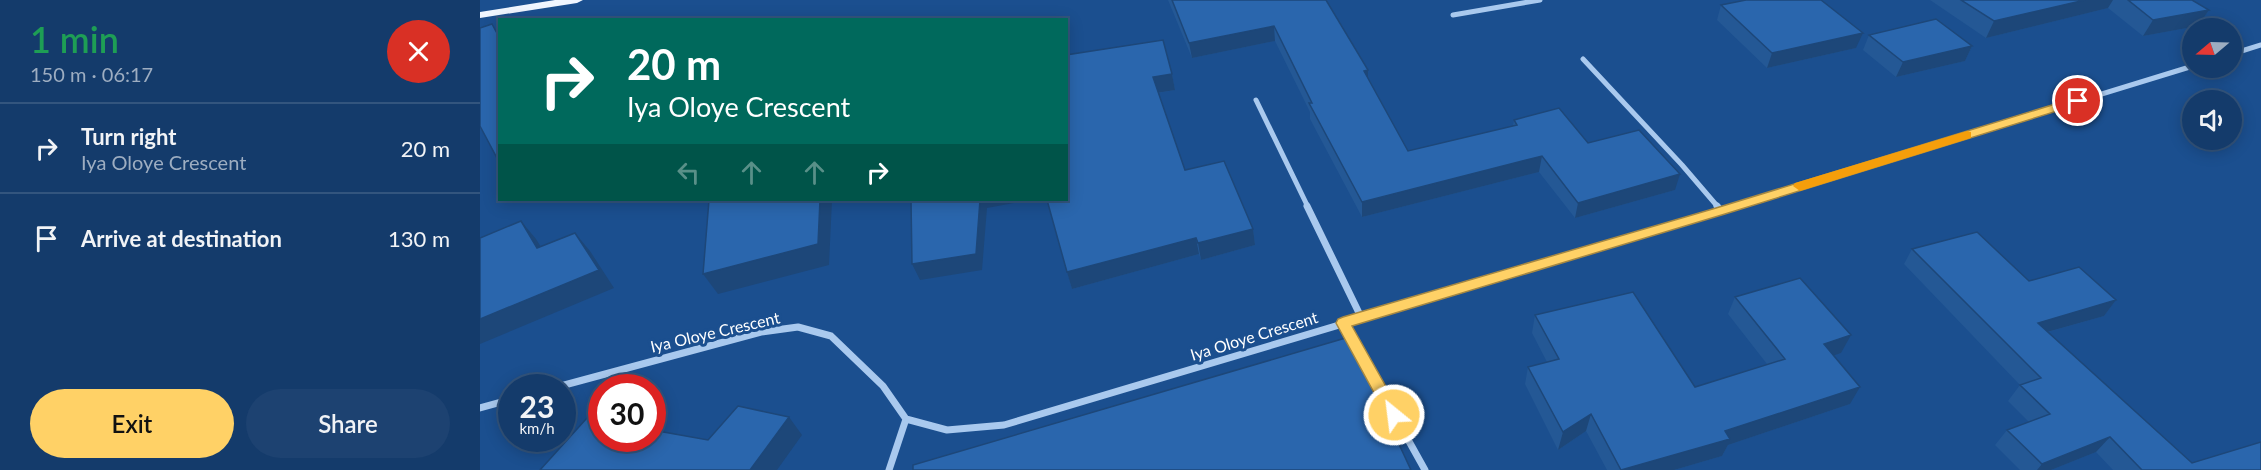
<!DOCTYPE html>
<meta charset="utf-8">
<style>
body{margin:0;font-family:Lato,sans-serif;background:#1d4271;color:#f1f3f6;height:100vh;display:flex;flex-direction:column;font-size:22px;white-space:nowrap}
*{box-sizing:border-box;margin:0}
p{font-size:20px;color:#9dadc1}
.icon{flex:none;width:33px;height:33px;fill:none;stroke:currentColor;stroke-width:2;stroke-linecap:round;stroke-linejoin:round}
.map{position:relative;flex:1;overflow:hidden}
.side{display:flex;flex-direction:column;background:#143b6b;width:480px}
.side>*{flex:none}
.top-card{position:absolute;left:18px;top:18px;width:570px;height:183px;border-radius:0px;box-shadow:0 3px 15px #0003,0 0 0 2px #33557e;background:#00695c;color:#fff;overflow:hidden}
.needle{width:39px;rotate:251deg}
.buttons{position:absolute;left:1702px;top:18px;display:grid;gap:12px}
.buttons a{display:grid;place-items:center;width:60px;height:60px;border-radius:50%;background:#143b6b;box-shadow:0 3px 15px #0003,0 0 0 2px #33557e;font-size:30px}
.speed{position:absolute;left:18px;top:374px;display:flex;gap:12px;font-size:30px;font-weight:700;text-align:center}
.speed>*{display:grid;place-content:center;width:78px;height:78px;border-radius:50%;background:#143b6b;box-shadow:0 3px 15px #0003,0 0 0 2px #33557e;line-height:1}
.speed small{font-size:15px;font-weight:400}
.speed .limit{border:9px solid #d22;background:#fff;color:#111}
.pin{position:absolute;display:grid;place-items:center;width:51px;height:51px;color:#fff;margin:-26px;border:3px solid #fff;border-radius:50%;box-shadow:0 2px 6px #0007}
.me{position:absolute;width:66px;margin:-33px;rotate:331deg;stroke-linejoin:round;filter:drop-shadow(0 0 4px #0008)}
.turn{display:flex;align-items:center;gap:21px;height:126px;padding:0 30px;font-size:27px}
.turn .icon{width:78px;height:78px;stroke-width:2.5}
.turn b{display:block;font-size:42px;line-height:51px}
.lanes{display:flex;align-items:center;height:57px;padding:0 30px;background:#0003;justify-content:center;gap:30px;direction:ltr}
.lanes .off{opacity:.35}
.round{display:grid;place-items:center;flex:none;width:63px;height:63px;border-radius:32px;background:#1d4271}
.head{display:flex;align-items:center;justify-content:space-between;height:102px;padding:0 30px}
h1{font-size:36px;font-weight:600;line-height:45px;color:#1e9e55}
.button{display:flex;gap:12px;margin-top:auto;padding:12px 30px}
.button a{flex:1;height:69px;border-radius:36px;background:#ffd166;color:#111;font-size:24px;font-weight:600;line-height:69px;text-align:center}
.button a+a{background:#1d4271;color:#f1f3f6}
ul{padding:0;list-style:none}
li{display:flex;align-items:center;gap:18px;height:90px;padding:0 30px;border-top:2px solid #33557e}
li div{flex:1}
li b{display:block;font-size:22px}
li em{font-style:normal}
main{display:flex;flex:1;min-height:0}
.map>svg:first-child{display:block}
</style>
<main>
<section class="side">
<div class="head"><div><h1>1 min</h1><p>150 m · 06:17</p></div><a class="round" style="background:#d93025;color:#fff"><svg class="icon" aria-label="close" viewBox="0 0 24 24"><path d="M6 6l12 12M18 6L6 18"/></svg></a></div>
<ul>
<li><svg class="icon" aria-label="right" viewBox="0 0 24 24"><path d="M7 20v-9h11M14 6l5 5-5 5"/></svg><div><b>Turn right</b><p>Iya Oloye Crescent</p></div><em>20 m</em></li>
<li><svg class="icon" aria-label="arrive" viewBox="0 0 24 24"><path d="M6 21V4h12l-3 4 3 4H6"/></svg><div><b>Arrive at destination</b></div><em>130 m</em></li>
</ul>
<div class="button"><a>Exit</a><a>Share</a></div>
</section>
<div class="map">
<svg width="1781" height="470" viewBox="0 0 1781 470">
<rect width="100%" height="100%" fill="#1b4f8f"/>
<g fill="none" stroke-linecap="round" stroke-linejoin="round">
<path stroke="#a9c9ee" stroke-width="5" d="M973,15L1060,0
M1752,54L1781,45
M1103,59L1202,165L1238,207
M776,100L828,207
M1253,207L1713,66"/>
<path stroke="#a9c9ee" stroke-width="7" d="M827,206L881,317
M1237,206L1241,211
M863,323L945,470
M77,387L281,332L318,327L351,336L403,386L426,419L467,430L524,425L1258,206
M0,408L32,399
M409,470L426,419"/>
<path fill="#f0f6ff" fill-rule="evenodd" d="M75,0H103L97,3L0,18V12Z"/>
</g>
<path fill="#245895" d="M688,0H846L928,151L1033,126L1034,120L1108,143L1195,190L1095,218L1059,172L882,217L830,119V112L795,41L712,58Z
M1450,0H1712L1729,10L1718,26L1663,36L1628,8L1506,38Z
M1241,5L1376,48L1287,68L1237,20Z
M1389,35L1492,46L1485,61L1416,77L1383,50Z
M692,74L695,90L678,93L705,170L773,229L775,245L721,260L719,254L592,289L567,200Z
M1432,249L1549,281L1636,300L1624,316L1568,332L1712,463L1781,470H1633L1616,452L1571,470H1540L1515,445L1527,430L1549,422L1528,401L1540,385L1424,264Z
M1255,297L1361,353L1354,355L1370,404L1248,445L1242,456L1194,470H1127L1106,431L1078,450L1045,384L1048,367L1067,362L1052,333L1055,315L1215,387L1287,364L1248,314Z"/>
<path fill="#1d4779" d="M1605,0H1633L1628,8L1506,38L1514,21Z
M1729,10L1718,26L1663,36L1673,20Z
M794,26L795,41L712,58L709,43Z
M1383,33L1376,48L1287,68L1292,53Z
M1492,46L1485,61L1416,77L1423,62Z
M888,70V85L884,71Z
M692,74L695,90L676,93L673,77Z
M1062,156L1059,172L882,217V202Z
M1200,174L1195,190L1095,218L1098,203Z
M340,200H352L349,265L238,294L223,274Z
M500,200H551L507,208L502,270L440,280L432,264Z
M41,221L56,239L73,266L57,248Z
M773,229L775,245L721,260L718,243Z
M95,233L110,251L134,288L0,344V319Z
M716,238L719,254L592,289L587,272Z
M1636,300L1624,316L1546,338L1558,323Z
M1371,335L1361,353L1335,362L1344,344Z
M1380,387L1370,404L1248,445L1242,456L1194,470H1141L1245,431Z
M1111,414L1106,431L1078,450L1083,432Z
M309,417L322,435L297,470H270Z
M1630,437L1616,452L1571,470H1557L1562,464Z"/>
<path fill="#2a66ad" stroke="#1d4779" stroke-width="1.5" d="M692,0H846L888,70L884,71L928,151L1037,125L1034,120L1079,108L1108,143L1159,130L1200,174L1098,203L1062,156L882,202L829,103H832L794,26L709,43Z
M1266,0H1341L1383,33L1292,53L1241,5Z
M1481,0H1605L1514,21Z
M1648,0H1712L1729,10L1673,20Z
M1456,19L1492,46L1423,62L1389,35Z
M12,24L20,39V157L17,158L0,126V28Z
M683,40L692,74L673,77L705,170L744,161L773,229L718,243L716,238L587,272L567,200H586V55Z
M229,200H340L338,244L223,274Z
M431,200H500L496,254L432,264Z
M41,221L57,248L95,233L119,270L0,319V238Z
M1497,232L1549,281L1599,267L1636,300L1558,323L1712,463L1781,442V470H1662L1630,437L1562,464L1527,430L1570,414L1540,385L1561,378L1432,249Z
M1320,278L1371,335L1344,344L1380,387L1245,431L1250,439L1141,470L1111,414L1083,432L1048,367L1079,359L1055,315L1153,292L1215,387L1305,359L1255,297Z
M869,337L931,470H433V465Z
M258,406L309,417L270,470H60L107,418L122,420V438H172V430L228,440Z"/>
<path fill="#ffd166" stroke="#a68842" stroke-width="1.5" d="M1598,97L1604,101L1603,103L1245,214L872,326L922,415L920,420L914,421L909,420L856,323L858,319L863,317L1236,208Z"/>
<path fill="#f59e0b" d="M1487,131L1491,132V138L1320,191L1313,186L1315,183Z"/>
<g text-anchor="middle" stroke-width="6" stroke-linejoin="round" paint-order="stroke">
<g font-size="16" fill="#fff" stroke="#1b4f8f">
<text transform="translate(235 332) rotate(-13)" y="6">Iya Oloye Crescent</text>
<text transform="translate(774 336) rotate(-17)" y="6">Iya Oloye Crescent</text>
</g>
</g>
</svg>
<div class="buttons">
<a><svg class="needle" viewBox="-14 -14 28 28"><path d="M0-13l5 13h-10z" fill="#e53935"/><path d="M0 13l5-13h-10z" fill="#9dadc1"/></svg></a>
<a><svg class="icon" aria-label="sound" viewBox="0 0 24 24"><path d="M4 9h4l5-4v14l-5-4H4zM17 9q2 3 0 6"/></svg></a>
</div>
<div class="speed"><div>23<small>km/h</small></div><div class="limit">30</div></div>
<div class="pin" style="left:1598px;top:101px;background:#d93025"><svg class="icon" aria-label="arrive" viewBox="0 0 24 24"><path d="M6 21V4h12l-3 4 3 4H6"/></svg></div>
<svg class="me" style="left:914px;top:415px" viewBox="-20 -20 40 40"><circle r="17" fill="#ffd166" stroke="#fff" stroke-width="3"/><path d="M0-11L8 9 0 5-8 9z" fill="#fff"/></svg>
<div class="top-card">
<div class="turn"><svg class="icon" aria-label="right" viewBox="0 0 24 24"><path d="M7 20v-9h11M14 6l5 5-5 5"/></svg><div><b>20 m</b>Iya Oloye Crescent</div></div>
<div class="lanes"><svg class="icon off" aria-label="left" viewBox="0 0 24 24"><path d="M17 20v-9H6M10 6l-5 5 5 5"/></svg><svg class="icon off" aria-label="ahead" viewBox="0 0 24 24"><path d="M12 20V5M6 11l6-6 6 6"/></svg><svg class="icon off" aria-label="ahead" viewBox="0 0 24 24"><path d="M12 20V5M6 11l6-6 6 6"/></svg><svg class="icon" aria-label="right" viewBox="0 0 24 24"><path d="M7 20v-9h11M14 6l5 5-5 5"/></svg></div>
</div>
</div>
</main>
